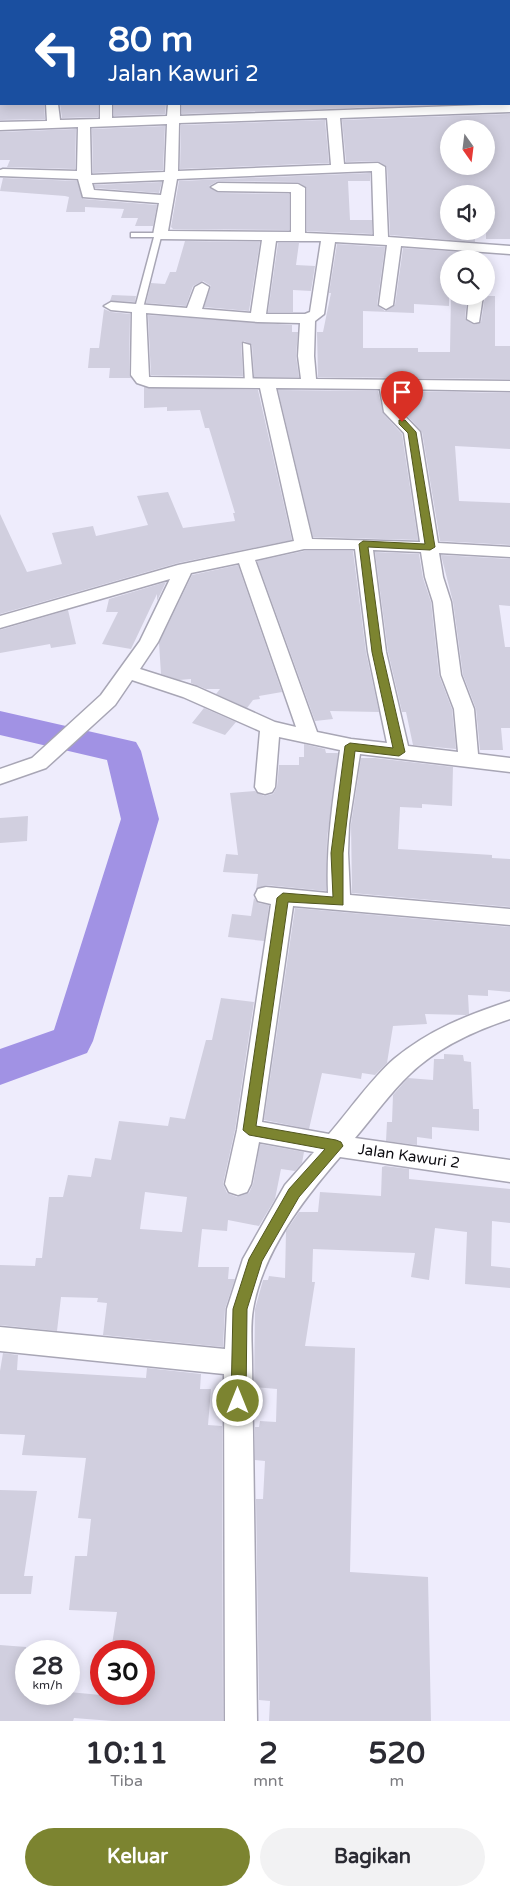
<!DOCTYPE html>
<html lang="id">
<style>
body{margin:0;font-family:"Varela Round",sans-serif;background:#f2f2f3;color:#2b2b33;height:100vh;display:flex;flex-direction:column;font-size:19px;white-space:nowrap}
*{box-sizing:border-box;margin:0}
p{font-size:16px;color:#7c7c81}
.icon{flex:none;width:28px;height:28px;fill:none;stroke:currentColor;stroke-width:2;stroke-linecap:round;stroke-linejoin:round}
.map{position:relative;height:1721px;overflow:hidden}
.details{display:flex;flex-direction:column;background:#fff;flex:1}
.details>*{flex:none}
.hud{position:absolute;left:0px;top:0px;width:510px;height:105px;box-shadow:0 2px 12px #0003;background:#1a4fa0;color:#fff;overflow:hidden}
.needle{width:32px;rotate:166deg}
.buttons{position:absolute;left:440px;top:120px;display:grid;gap:10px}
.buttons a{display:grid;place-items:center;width:55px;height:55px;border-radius:50%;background:#fff;box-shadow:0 2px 12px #0003;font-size:25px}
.speed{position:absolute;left:15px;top:1640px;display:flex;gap:10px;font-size:25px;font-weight:700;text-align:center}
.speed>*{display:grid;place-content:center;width:65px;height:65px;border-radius:50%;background:#fff;box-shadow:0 2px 12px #0003;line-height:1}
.speed small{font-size:12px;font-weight:400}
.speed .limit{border:8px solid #d22;background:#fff;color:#111}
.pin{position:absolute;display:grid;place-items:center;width:42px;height:42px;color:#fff;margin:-51px -21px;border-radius:50% 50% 50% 0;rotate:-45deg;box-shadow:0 0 5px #0007}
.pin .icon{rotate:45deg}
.me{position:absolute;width:55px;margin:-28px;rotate:0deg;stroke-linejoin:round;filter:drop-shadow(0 0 4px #0008)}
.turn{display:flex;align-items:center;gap:18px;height:105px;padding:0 25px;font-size:22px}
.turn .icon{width:65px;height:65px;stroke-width:2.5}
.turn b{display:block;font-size:35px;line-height:42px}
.eta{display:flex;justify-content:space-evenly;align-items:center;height:85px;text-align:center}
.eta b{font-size:30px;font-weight:700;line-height:35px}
.button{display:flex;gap:10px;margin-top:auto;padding:10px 25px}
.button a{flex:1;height:58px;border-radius:30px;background:#7c8430;color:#fff;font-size:20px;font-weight:700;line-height:58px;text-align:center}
.button a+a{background:#f2f2f3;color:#2b2b33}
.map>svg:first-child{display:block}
</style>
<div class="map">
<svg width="510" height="1721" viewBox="0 0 510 1721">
<rect width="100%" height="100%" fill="#eeecfc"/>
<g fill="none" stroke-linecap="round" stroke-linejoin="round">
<path fill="#a192e4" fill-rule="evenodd" d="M0,711L136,742L141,751L159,819L93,1041L87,1053L0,1085V1049L54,1030L121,819L107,760L0,735Z"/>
</g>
<path fill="#d1cfdf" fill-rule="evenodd" d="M0,104H44L45,119L0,120Z
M60,104H98V117L62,118Z
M114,104H166L165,114L114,116Z
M182,104H465L182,114Z
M510,114V239H486V194H449V231H474L475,242L390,235L387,167L378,161L346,162L342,120ZM449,129H486V166H449Z
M325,120L329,163L180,169L181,125Z
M165,126L163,170L93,173L92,129Z
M76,129L75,169L7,167L10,160H0V132Z
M370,173V181H348L350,220H372V234L307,231V188L298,182L218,181L209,186L218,193L289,194V230L173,229L171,227L179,181Z
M3,178L77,181L83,199L157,205L153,226H135L138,218H121L124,209L85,207V212H66L69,197L65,196L0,191Z
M162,182L159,193L95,188L94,185Z
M185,241L260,242L249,311L204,307L211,286L203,281L193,286L186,306L146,303L151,283L165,284L170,272H176Z
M278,243H299L296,265L315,266L311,291L293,290V312H268Z
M337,244L385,247L377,305L385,311L395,305L403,248L476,253V259H449V306L414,304V313L363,311V348H418V352H450L451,296H467L465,319L474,325L481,322L485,296H495V346H510V379L318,377L317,332H323L331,293H329Z
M112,295L136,296L135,302L110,301Z
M104,309L111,312L130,314L129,375L131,378H109L110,368H88L90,348H99Z
M148,315L292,325V332H298L296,356L299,377H254L252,345L244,341L241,343L243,376L151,375Z
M144,387L258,390L292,540L178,563L0,614V514L27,572L62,564L52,533L93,526L96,536L148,525L137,496L168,492L183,528L235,521L233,513H235L209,428H205L200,410L167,411V407L144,408Z
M278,390L378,391L383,413L402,434L418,540L313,537Z
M398,391L510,393V449L455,446L459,501L510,503V545L440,541L422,432L402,410Z
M304,551H353L366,652L379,712L330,711L333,719L315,721L257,561Z
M375,552L419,554L423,578L431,602L439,675L452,709L456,749L413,745L406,712H402L388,652Z
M441,555L510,559V606L499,605L505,647H510V728H501L503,750H480L476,709L463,675L453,602Z
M238,565L282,692L259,696L260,699L253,700L247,708L216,694L220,689H206L191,683V679L179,680L161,674L159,643L192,575Z
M166,582L157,601V594L131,649L102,644L118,612H106L109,599Z
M68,610L76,644L51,648L50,644L0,653V630Z
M204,708L236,722L225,735L192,723Z
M304,744L325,749L326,753H338L327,839L326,891L266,885L256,890L258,874L223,872L226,854L238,855L230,793L255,791L264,796L273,794L277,787L279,765H299V757H304Z
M361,758H375L453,767L452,806L422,804V808L400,807L398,849L492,855V858L510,859V907L352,893L351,824Z
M28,816L27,841L0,843V818Z
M254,898L258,903L269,905L264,941L228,937L232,914L251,916Z
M295,908L510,927V992L488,990V996L468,995L469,1014L466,1015L425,1014L427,1024L393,1026L387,1063L375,1075L362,1073L361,1079L322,1073L309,1129L264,1120Z
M221,998L254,1002L235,1130L223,1184L227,1193L237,1197L249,1193L253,1184L260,1144L304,1152L302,1163L295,1171L281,1169L275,1199L259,1226L228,1220L227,1231L202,1229L198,1267H229L228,1279H235L225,1309L223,1347L103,1335L107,1303L97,1302L98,1298L61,1297L57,1331L0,1325V1265L35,1266L36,1258H42L49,1197H63L68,1175L91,1177L95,1158L111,1160L119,1121L168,1126L170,1117L185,1119L206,1040H212ZM145,1192L187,1197L182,1232L140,1229Z
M444,1054L463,1055L464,1061L471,1062L473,1109H479V1131L432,1127V1139L417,1137V1145L386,1141L387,1122H392L393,1095L408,1078L433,1080L434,1059H444Z
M385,1166L409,1169V1179L510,1189V1223L492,1221L491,1266L510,1268V1288L465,1284L467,1232L435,1228L429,1280L411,1277L415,1253L313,1249L312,1282H315L305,1346L355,1348L350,1572L428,1577L431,1721H269L270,1701L259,1700L256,1499H263L265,1461L255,1460V1427H259L260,1421L276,1422L277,1389L254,1387L255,1309L263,1280H268L269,1276L285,1278L286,1231L299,1212H318L320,1192L381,1196L382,1167Z
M3,1353L18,1355L17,1370L146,1378L147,1368L201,1374L200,1389H211L208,1425L222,1426L223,1721H112L74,1718L73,1721H0V1645L26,1647V1694H69V1692L132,1698L133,1694L144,1695V1651H111L117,1612L69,1610L75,1556H87L91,1519L78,1518L86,1458L22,1455L25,1435L0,1434V1371Z
M0,1490L37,1491L24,1576H33L31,1594H0Z"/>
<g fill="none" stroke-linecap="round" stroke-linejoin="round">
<defs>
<path id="service" d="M131,233H160L164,235L161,237L143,308L139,310L135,308L154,237H131Z
M243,343L250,345L253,383L249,385L245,383Z"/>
<path id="minor" d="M181,0H193V1H182Z
M351,0H363V1H352Z
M46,104H58L60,120L100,119V104H112V118L167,116L168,104H180V116L510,104V112L340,118L344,164L378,163L385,167L388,237L510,246V254L401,246L393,305L386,309L379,305L387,245L335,242L324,314L315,321L314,356L316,379L510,381V391L396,389L400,411L420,432L438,543L510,547V557L439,553L443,577L451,602L461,675L474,709L478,754L510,758V772L360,754L349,824L348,853L350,895L510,909V925L293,906L262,1122L329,1134C348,1112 373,1077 394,1059C429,1030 467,1015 510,1001V1019C474,1031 438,1047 410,1074C390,1093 373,1117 355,1138L510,1160V1182L340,1157C303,1200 263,1251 253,1309C250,1326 252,1346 252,1363L257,1721H225L224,1374L0,1351V1327L225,1349L227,1309L243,1259L285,1185L314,1152L259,1142L251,1184L247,1192L238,1195L229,1192L225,1184L237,1130L271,904L258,901L255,895L258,889L266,887L328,893C326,844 333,799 340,750L279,737L275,787L272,792L265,794L258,792L255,787L260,731L183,697L132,680L115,705L46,768L0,784V769L32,758L101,695L140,641L170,579L0,628V616L178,565L294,541L260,388L149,387L137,383L131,375L132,312L111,310L104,306L111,302L187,308L195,287L202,283L209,287L202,309L251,313L262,240L160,239L153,235L159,203L83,197L78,179L0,176V170L3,169L77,171L78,127L0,130V122L47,121ZM327,118L331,165L178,171L179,123ZM167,124L165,172L91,175L90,127ZM372,171L374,236L305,233V188L298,184L218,183L211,187L218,191L291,192V232L168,231L177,179ZM164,180L161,195L94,190L92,183ZM276,241H321L310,312L305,314H266ZM146,313L258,322L300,323L298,356L301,379L149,377ZM276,388L380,389L384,412L404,433L420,542L312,539ZM304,549H355L368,652L387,743L351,739L317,732L255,560ZM373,550L421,552L425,577L433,602L441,675L454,709L458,752L408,746L386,652ZM239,563L296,727L275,722L197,687L140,669L158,642L191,573Z
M469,296H483L479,322L474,323L467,319Z"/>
<path id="secondary" d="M443,0H458V1H444Z
M509,53L510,54V65L509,64Z"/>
</defs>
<use href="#service" stroke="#a8a6b5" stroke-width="3"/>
<use href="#minor" stroke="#a8a6b5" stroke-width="3"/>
<use href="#secondary" stroke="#a8a6b5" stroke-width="2"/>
<use href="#service" fill="#fff" fill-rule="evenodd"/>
<use href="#minor" fill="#fff" fill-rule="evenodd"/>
<use href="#secondary" fill="#fff" fill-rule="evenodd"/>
</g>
<path fill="#7c8430" stroke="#51561f" d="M399,420H405L416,432L435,547L430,550L368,547L382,652L405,752L399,756L355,751L343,853V905L288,902L256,1126L336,1140L341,1142L343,1146L299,1197L262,1261L247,1309L246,1401L244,1406L238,1408L233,1406L231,1401L233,1309L249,1259L289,1189L325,1149L249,1135L243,1130L277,898L283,893L333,897L331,853L345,746L350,743L393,748L372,652L359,544L363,541L425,544L408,433L399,424Z"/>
<g text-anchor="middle" stroke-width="5" stroke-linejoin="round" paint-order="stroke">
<g font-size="15" fill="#0e0d12" stroke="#fff">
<text transform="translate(409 1156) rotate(8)" y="5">Jalan Kawuri 2</text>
</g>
</g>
</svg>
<div class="buttons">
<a><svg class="needle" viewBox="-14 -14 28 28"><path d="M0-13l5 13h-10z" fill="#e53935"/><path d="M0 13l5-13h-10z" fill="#7c7c81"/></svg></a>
<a><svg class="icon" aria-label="sound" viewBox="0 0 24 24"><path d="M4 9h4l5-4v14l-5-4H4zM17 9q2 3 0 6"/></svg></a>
<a><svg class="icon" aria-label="search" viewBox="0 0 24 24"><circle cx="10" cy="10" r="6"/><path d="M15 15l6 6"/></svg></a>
</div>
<div class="speed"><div>28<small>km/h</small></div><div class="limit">30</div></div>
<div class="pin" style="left:402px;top:422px;background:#d93025"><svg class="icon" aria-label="arrive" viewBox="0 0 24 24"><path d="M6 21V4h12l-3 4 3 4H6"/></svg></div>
<svg class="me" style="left:238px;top:1401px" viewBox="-20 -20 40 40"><circle r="17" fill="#7c8430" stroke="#fff" stroke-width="3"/><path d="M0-11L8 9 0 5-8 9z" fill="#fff"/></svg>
<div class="hud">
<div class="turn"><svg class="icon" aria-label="left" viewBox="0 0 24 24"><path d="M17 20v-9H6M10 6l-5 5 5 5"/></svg><div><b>80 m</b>Jalan Kawuri 2</div></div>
</div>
</div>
<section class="details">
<div class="eta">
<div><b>10:11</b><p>Tiba</p></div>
<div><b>2</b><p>mnt</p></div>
<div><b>520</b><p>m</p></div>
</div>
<div class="button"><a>Keluar</a><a>Bagikan</a></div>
</section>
